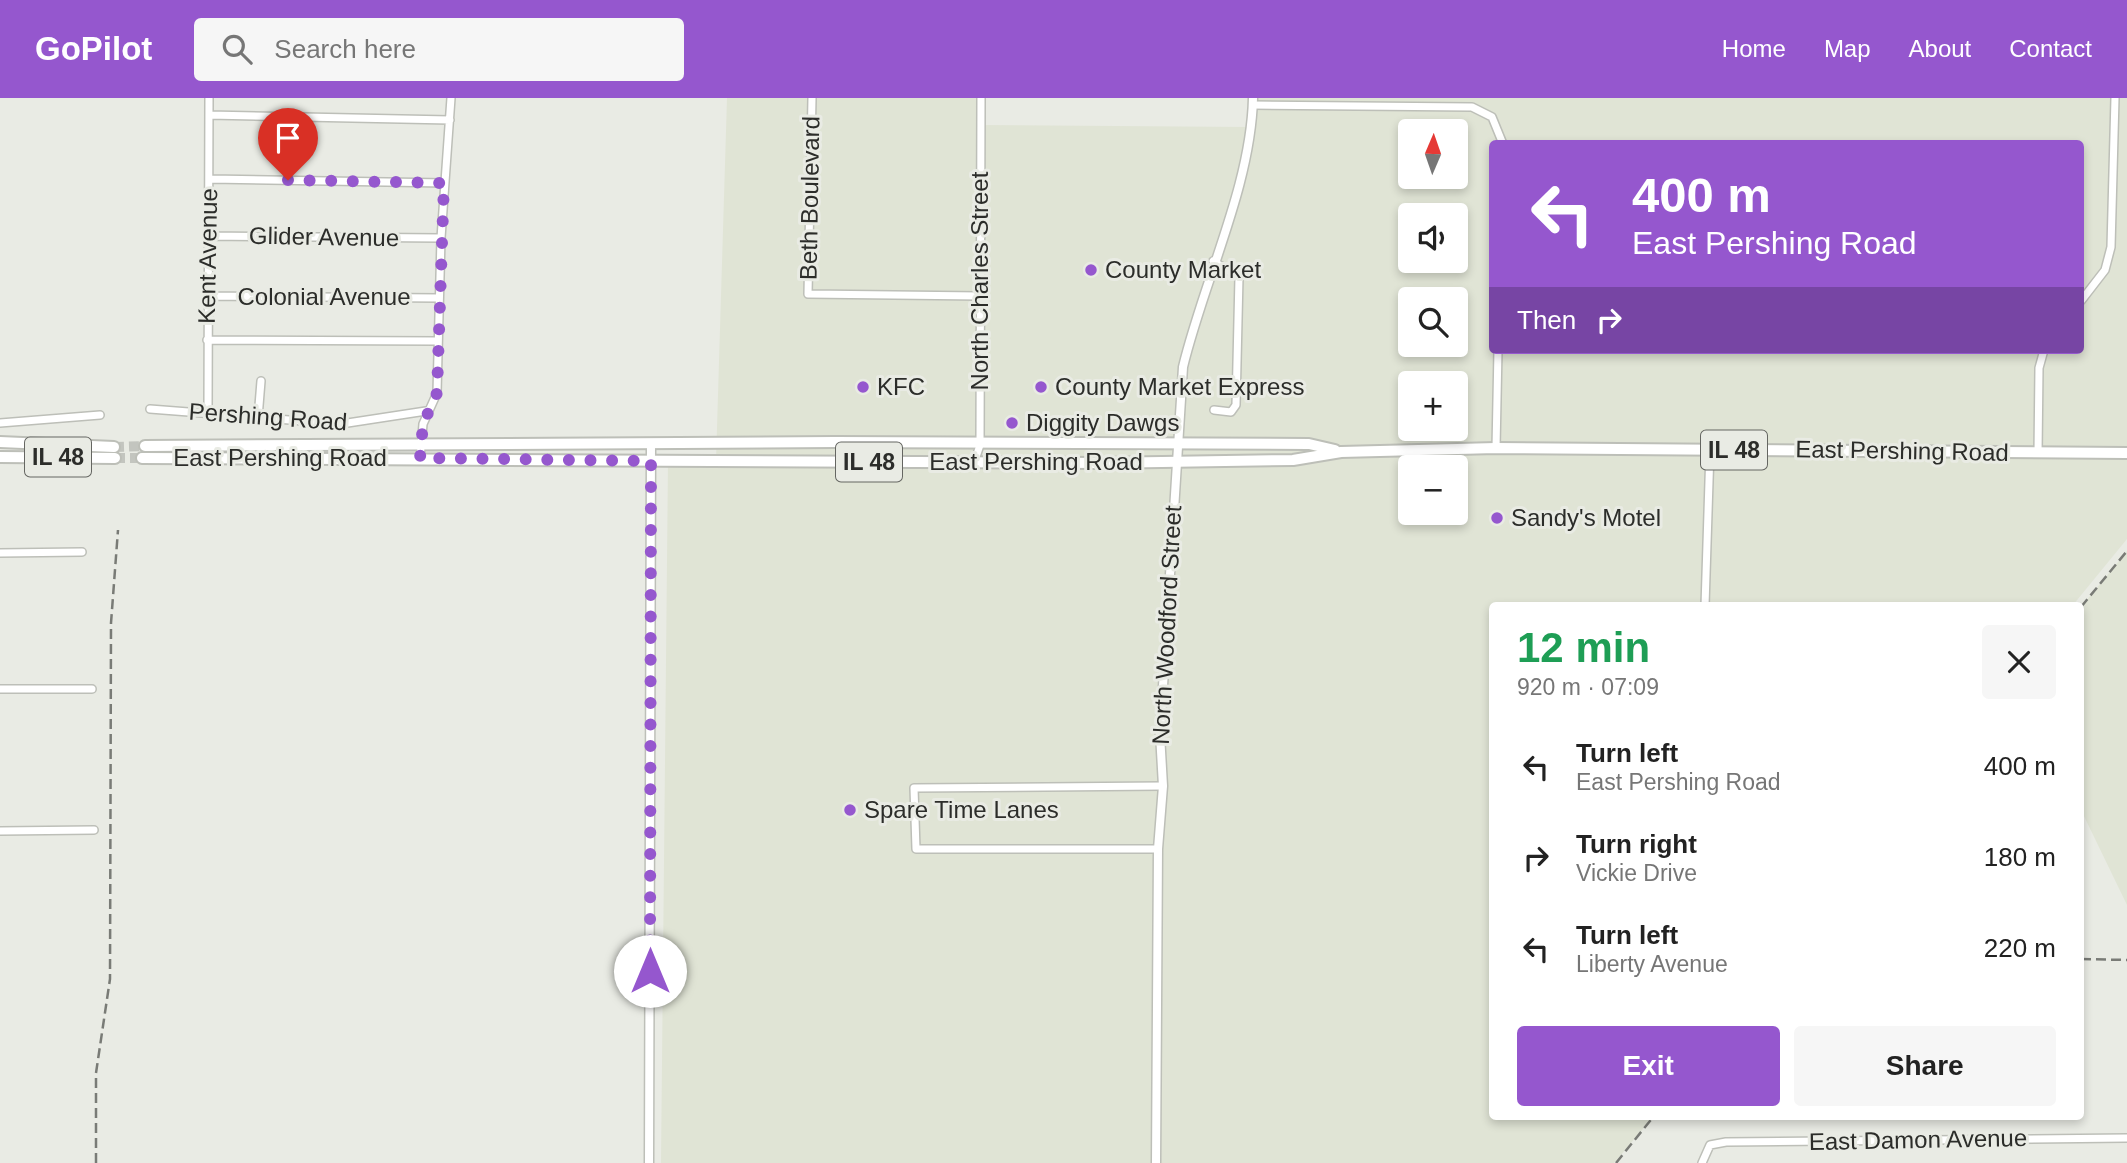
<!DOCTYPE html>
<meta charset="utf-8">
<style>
body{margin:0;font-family:Helvetica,sans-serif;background:#f6f6f6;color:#222;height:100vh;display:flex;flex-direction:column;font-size:26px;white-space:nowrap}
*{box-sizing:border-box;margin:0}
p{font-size:23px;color:#767676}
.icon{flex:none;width:38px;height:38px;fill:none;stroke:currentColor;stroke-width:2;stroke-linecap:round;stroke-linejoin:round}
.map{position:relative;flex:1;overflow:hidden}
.panel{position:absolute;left:1489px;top:504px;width:595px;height:518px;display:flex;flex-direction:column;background:#fff;border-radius:7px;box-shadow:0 4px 10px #0003}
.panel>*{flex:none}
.hud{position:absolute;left:1489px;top:42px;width:595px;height:214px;border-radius:7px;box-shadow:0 4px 10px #0003;background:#9557ce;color:#fff;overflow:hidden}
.needle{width:46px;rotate:2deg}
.buttons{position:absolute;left:1398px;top:21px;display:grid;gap:14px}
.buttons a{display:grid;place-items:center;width:70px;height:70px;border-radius:7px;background:#fff;box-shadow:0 4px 10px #0003;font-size:35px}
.pin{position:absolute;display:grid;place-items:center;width:60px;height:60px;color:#fff;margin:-72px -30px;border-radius:50% 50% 50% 0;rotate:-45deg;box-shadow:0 0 7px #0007}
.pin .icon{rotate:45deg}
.me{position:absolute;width:77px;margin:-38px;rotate:0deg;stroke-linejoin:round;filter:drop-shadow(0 0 5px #0008)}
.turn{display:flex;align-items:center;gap:24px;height:147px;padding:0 28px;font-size:32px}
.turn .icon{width:91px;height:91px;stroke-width:2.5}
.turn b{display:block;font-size:49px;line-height:60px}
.then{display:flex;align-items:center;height:66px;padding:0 28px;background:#0003;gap:14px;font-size:26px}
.round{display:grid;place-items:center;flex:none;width:74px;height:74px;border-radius:7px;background:#f6f6f6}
.head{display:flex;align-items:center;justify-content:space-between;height:119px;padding:0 28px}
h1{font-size:42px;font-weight:700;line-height:52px;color:#1e9e55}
.button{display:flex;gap:14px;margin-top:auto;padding:14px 28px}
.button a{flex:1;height:80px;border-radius:7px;background:#9557ce;color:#fff;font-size:28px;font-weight:700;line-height:80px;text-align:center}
.button a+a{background:#f6f6f6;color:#222}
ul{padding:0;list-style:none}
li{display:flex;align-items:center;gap:21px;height:91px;padding:0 28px}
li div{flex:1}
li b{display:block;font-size:26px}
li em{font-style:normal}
header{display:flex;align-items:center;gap:42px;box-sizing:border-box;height:98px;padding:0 35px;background:#9557ce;color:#fff}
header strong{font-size:33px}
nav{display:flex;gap:38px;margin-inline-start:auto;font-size:24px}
.search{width:490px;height:63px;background:#f6f6f6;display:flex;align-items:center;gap:18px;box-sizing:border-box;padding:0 24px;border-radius:7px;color:#767676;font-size:26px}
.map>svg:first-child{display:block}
</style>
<header>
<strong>GoPilot</strong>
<div class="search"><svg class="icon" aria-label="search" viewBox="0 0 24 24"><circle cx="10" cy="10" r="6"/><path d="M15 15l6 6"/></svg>Search here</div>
<nav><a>Home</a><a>Map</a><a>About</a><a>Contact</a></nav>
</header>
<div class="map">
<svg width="2127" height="1065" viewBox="0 0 2127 1065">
<rect width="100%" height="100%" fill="#e9ebe4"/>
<path fill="#e0e4d5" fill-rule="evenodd" d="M727,0H981V27L1249,29L1253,0H2127V441L2073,507L1493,508V1018L1653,1019L1614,1065H661L668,363H716ZM1410,33H1456V79H1410ZM1493,46H2081V252H1493ZM1410,117H1456V163H1410ZM1410,201H1456V247H1410ZM1410,285H1456V331H1410ZM1410,369H1456V415H1410Z
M2127,453V807L2081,712V509Z"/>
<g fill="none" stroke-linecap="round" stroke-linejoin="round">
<path stroke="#c3c5bf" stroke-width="10" stroke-dasharray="10 5" stroke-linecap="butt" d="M114,349L145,348
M115,360H142"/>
<defs>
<path id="minor" d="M812,0L808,196L980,198
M1253,7L1472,9L1492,19L1503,46
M209,17L450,22
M210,81L445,85
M207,138L441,140
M1213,163L1239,179L1236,307L1231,314L1214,312
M208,198L439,200
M2081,203L2105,172L2111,149L2115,0
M207,242L438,243
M150,311L341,326L426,313
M208,316L209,0
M258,320L261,283
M0,325L100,317
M1496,350L1498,252
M2038,355L2039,270L2044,252
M420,361L423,326L437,295L441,140L451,0
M974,365L980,347L981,0
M0,455L82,454
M1705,508L1710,352
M0,591H92
M0,733L94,732
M1158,751H916L914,690L1163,688
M1702,1065L1710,1047L1726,1044L2127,1040"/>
<path id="tertiary" d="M649,1065L651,345
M1156,1065L1158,751L1163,688L1160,636L1183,269C1204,182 1251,88 1253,0"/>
<path id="primary" d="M0,344L114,349
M145,348L835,344L1309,346L1335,352
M0,359L115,360
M142,360L1099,365L1293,362L1341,354L1496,350L2127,355"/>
</defs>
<use href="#minor" stroke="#bdbfb8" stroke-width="10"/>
<use href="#tertiary" stroke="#bdbfb8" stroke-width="11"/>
<use href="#primary" stroke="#bdbfb8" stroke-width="14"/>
<use href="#minor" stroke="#fff" stroke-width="7"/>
<use href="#tertiary" stroke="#fff" stroke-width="8"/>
<use href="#primary" stroke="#fff" stroke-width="10"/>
<path stroke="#797b76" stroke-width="2.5" stroke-dasharray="10 5" stroke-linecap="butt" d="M2081,509L2127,453
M2081,861L2127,862
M96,1065V975L110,881L111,525L118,432
M1616,1065L1654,1018"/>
</g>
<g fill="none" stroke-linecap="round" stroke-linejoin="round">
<path stroke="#9557ce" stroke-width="12" stroke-dasharray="0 21.6" d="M288,82L444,85L437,295L423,326L420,360L651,363L650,873"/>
</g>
<g fill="#9557ce" stroke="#e9ebe4" stroke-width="2.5">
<circle cx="1091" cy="172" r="7"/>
<circle cx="863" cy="289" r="7"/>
<circle cx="1041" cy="289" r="7"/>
<circle cx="1012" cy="325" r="7"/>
<circle cx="1497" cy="420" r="7"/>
<circle cx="850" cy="712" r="7"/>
</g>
<g text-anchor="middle" stroke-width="6" stroke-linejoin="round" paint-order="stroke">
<g fill="#e9ebe4" stroke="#656662" stroke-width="2">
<rect x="1701" y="332.5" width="66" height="39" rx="5"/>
<rect x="25" y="339.5" width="66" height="39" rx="5"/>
<rect x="836" y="344.5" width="66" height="39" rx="5"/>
</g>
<g font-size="23" font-weight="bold" fill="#2c2d2a">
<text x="1734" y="360">IL 48</text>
<text x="58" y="367">IL 48</text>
<text x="869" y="372">IL 48</text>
</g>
<g font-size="24" fill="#2c2d2a" stroke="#e9ebe4">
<text transform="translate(810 100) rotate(-89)" y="8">Beth Boulevard</text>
<text transform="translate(324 139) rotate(1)" y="8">Glider Avenue</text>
<text transform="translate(208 158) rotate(-89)" y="8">Kent Avenue</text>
<text transform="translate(980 183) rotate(-90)" y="8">North Charles Street</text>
<text x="324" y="207">Colonial Avenue</text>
<text transform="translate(268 319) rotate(4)" y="8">Pershing Road</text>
<text transform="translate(1902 353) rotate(1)" y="8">East Pershing Road</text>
<text x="280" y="368">East Pershing Road</text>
<text x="1036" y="372">East Pershing Road</text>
<text transform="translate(1167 527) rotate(-87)" y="8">North Woodford Street</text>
<text transform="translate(1918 1042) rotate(-1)" y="8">East Damon Avenue</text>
</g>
<g font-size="24" fill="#2c2d2a" stroke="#e9ebe4" text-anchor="start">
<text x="1105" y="180">County Market</text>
<text x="877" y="297">KFC</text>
<text x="1055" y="297">County Market Express</text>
<text x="1026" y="333">Diggity Dawgs</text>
<text x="1511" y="428">Sandy's Motel</text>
<text x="864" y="720">Spare Time Lanes</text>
</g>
</g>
</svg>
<div class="buttons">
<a><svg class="needle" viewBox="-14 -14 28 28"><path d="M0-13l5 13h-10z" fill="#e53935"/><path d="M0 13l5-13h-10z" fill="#767676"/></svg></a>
<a><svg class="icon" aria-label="sound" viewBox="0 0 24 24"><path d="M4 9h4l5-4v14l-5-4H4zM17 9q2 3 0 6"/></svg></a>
<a><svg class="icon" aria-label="search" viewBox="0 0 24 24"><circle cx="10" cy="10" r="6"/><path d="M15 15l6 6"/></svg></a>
<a>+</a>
<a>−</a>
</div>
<div class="pin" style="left:288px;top:82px;background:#d93025"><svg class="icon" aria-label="arrive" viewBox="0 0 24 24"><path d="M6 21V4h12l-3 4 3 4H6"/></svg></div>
<svg class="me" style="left:650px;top:873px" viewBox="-20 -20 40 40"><circle r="19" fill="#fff"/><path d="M0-13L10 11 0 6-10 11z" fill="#9557ce"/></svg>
<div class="hud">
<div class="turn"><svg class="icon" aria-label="left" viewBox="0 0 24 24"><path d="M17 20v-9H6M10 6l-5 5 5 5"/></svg><div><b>400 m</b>East Pershing Road</div></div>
<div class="then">Then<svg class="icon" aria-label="right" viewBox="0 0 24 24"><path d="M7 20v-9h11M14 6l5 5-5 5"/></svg></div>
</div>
<section class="panel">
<div class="head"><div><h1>12 min</h1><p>920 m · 07:09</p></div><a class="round"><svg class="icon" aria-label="close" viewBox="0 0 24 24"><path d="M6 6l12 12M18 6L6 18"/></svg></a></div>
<ul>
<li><svg class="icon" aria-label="left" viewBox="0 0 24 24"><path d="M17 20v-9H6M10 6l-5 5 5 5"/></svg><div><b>Turn left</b><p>East Pershing Road</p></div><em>400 m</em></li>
<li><svg class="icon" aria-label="right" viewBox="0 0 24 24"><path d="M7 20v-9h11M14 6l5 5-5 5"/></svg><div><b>Turn right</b><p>Vickie Drive</p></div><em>180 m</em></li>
<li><svg class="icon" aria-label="left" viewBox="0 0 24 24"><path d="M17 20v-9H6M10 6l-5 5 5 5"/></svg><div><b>Turn left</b><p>Liberty Avenue</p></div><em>220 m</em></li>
</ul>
<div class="button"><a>Exit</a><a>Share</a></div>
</section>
</div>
